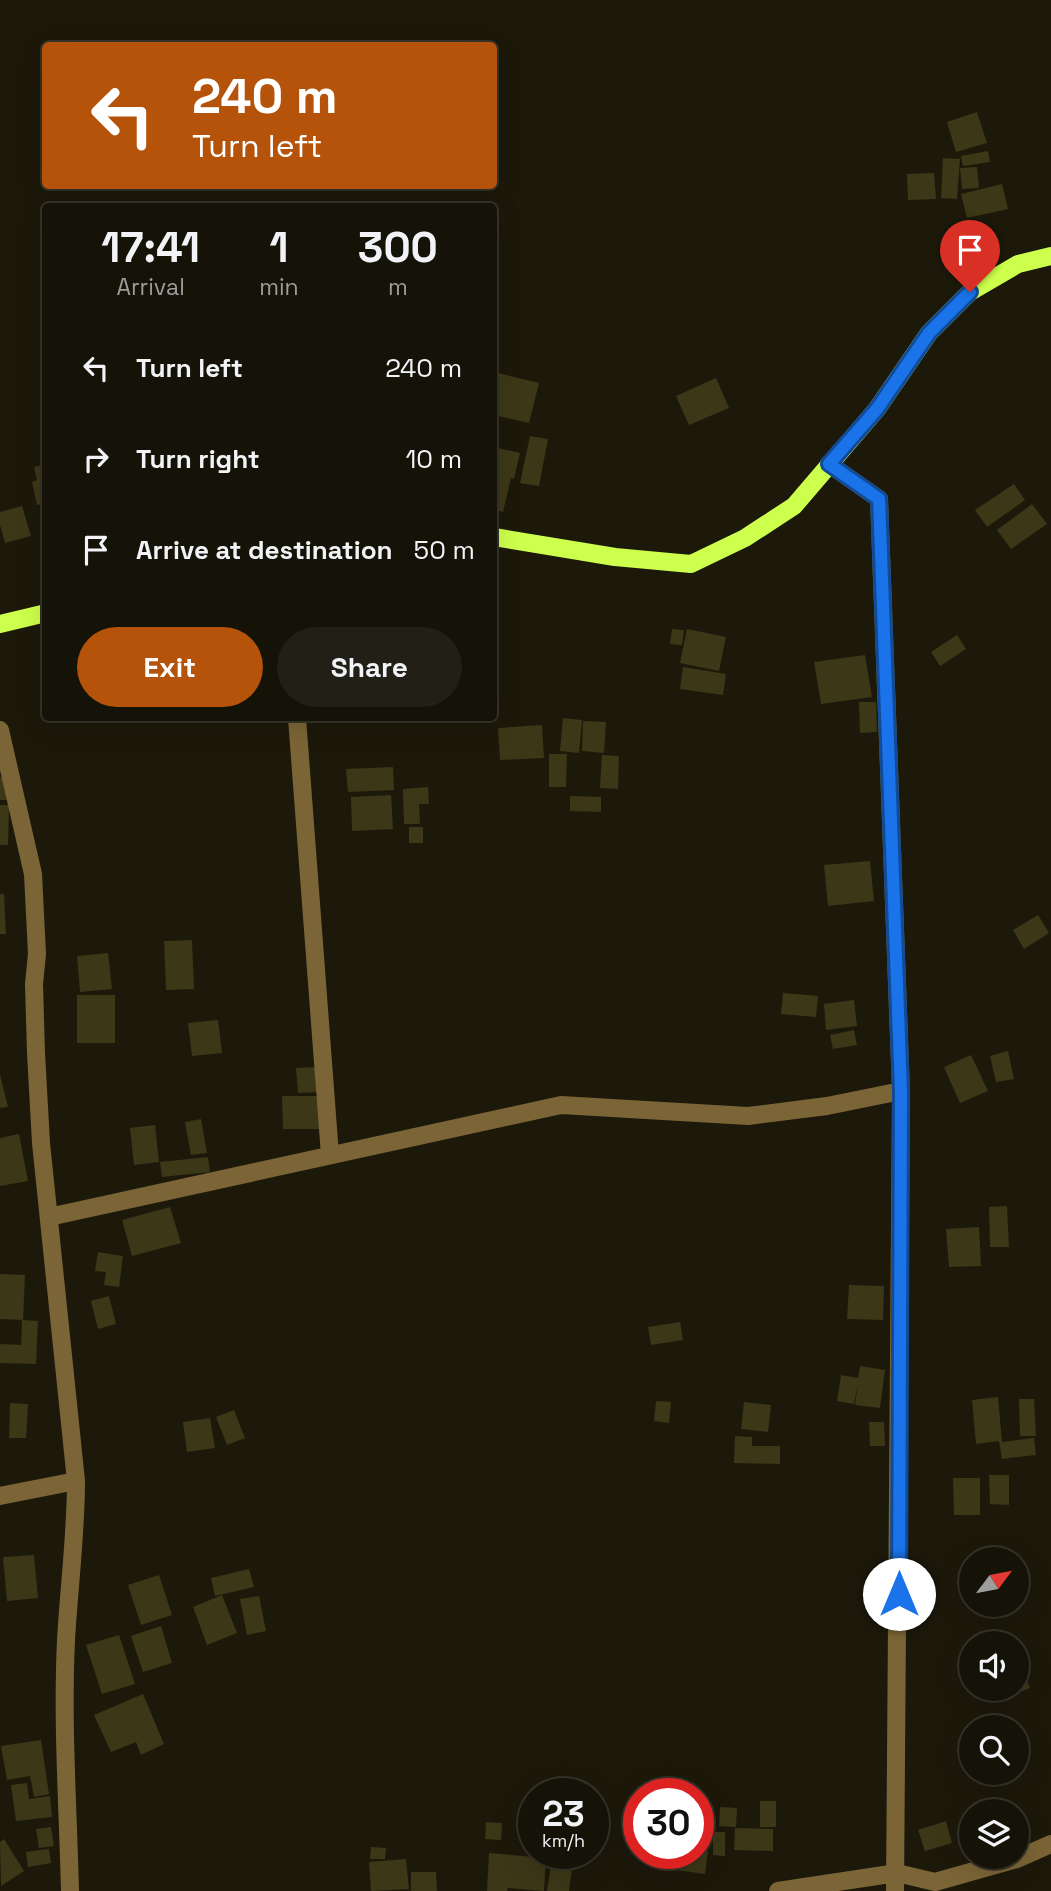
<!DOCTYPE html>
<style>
body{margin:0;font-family:"Space Grotesk",sans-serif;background:#222016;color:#f1f3f6;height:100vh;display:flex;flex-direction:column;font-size:26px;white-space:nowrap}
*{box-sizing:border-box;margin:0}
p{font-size:23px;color:#9d9e9c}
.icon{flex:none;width:38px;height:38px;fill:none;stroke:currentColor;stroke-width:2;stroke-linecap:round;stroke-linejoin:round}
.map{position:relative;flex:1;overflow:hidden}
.panel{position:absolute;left:42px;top:203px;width:455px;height:518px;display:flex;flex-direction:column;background:#151308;border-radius:7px;box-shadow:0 7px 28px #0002,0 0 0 2px #343229}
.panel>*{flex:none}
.hud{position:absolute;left:42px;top:42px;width:455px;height:147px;border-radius:7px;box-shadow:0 7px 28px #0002,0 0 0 2px #343229;background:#b45309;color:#fff;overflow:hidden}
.needle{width:46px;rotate:58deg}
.buttons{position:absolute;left:959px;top:1547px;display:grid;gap:14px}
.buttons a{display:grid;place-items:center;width:70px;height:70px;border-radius:50%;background:#151308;box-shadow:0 7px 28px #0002,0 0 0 2px #343229;font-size:35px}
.speed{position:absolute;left:518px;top:1778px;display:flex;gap:14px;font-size:35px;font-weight:700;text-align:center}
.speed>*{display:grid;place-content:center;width:91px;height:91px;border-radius:50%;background:#151308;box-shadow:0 7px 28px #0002,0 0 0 2px #343229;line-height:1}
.speed small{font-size:18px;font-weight:400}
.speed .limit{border:10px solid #d22;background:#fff;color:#111}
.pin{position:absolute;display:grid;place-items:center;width:60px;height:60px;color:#fff;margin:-72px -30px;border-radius:50% 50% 50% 0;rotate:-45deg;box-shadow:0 0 7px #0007}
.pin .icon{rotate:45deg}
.me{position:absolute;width:77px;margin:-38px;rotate:0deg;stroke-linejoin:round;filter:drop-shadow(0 0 5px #0008)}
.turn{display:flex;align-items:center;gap:24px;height:147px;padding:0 35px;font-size:32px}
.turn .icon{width:91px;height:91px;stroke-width:2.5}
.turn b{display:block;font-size:49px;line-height:60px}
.eta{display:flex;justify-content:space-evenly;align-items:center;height:119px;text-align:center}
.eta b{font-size:42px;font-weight:700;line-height:49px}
.button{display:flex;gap:14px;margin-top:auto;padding:14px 35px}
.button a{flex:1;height:80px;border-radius:42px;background:#b45309;color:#fff;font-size:28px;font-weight:700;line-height:80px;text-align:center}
.button a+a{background:#222016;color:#f1f3f6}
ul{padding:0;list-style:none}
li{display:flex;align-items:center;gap:21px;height:91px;padding:0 35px}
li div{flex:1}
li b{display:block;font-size:26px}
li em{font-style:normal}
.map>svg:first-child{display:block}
</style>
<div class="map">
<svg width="1051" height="1891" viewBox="0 0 1051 1891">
<rect width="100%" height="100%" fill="#1c190b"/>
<path fill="#3c3717" d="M977,112L987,143L956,152L947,122Z
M988,151L990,162L963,166L961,156Z
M943,158L960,159L957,199L941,198Z
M977,167L979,188L962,189L960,168Z
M934,173L936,199L908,200L907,174Z
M1002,184L1008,209L967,218L961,194Z
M494,372L539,383L529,423L494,415Z
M716,378L729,408L689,425L676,396Z
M530,436L548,439L539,486L520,483Z
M494,447L520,453L514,479L511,478L503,512L494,509Z
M46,464V503L37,505L32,482L37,480L34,467Z
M1014,484L1025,500L987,527L975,510Z
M1032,504L1047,524L1011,549L997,530Z
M46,505V527H44L40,507Z
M22,506L31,536L5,543L0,525V512Z
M672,629L684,630L682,645L670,644Z
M687,629L726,637L719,671L680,663Z
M957,635L966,649L940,666L931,652Z
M865,655L872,697L821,704L814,662Z
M683,667L726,674L723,695L680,689Z
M859,702H876L877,732L860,733Z
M175,718H198V719L176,723Z
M563,718L582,720L579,753L560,751Z
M583,721L606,722L604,753L582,751Z
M542,725L544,758L500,760L498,728Z
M549,754H567L566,787H549Z
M602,755L619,756L618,789L600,788Z
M393,767L394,790L348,792L346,769Z
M5,776L7,800H0V777Z
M428,787L429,804H419L420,824H404L403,789Z
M391,795L393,829L352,831L351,797Z
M570,796L601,797V812L570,811Z
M0,805H9L8,845H0Z
M409,827H423V843H409Z
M870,861L874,901L828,906L824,865Z
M0,894H4L6,934H0Z
M1038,915L1049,933L1024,949L1013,930Z
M192,940L194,989L166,990L164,941Z
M108,953L112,989L80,992L77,956Z
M783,993L818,996L816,1017L781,1014Z
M77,995H115V1043H77Z
M854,1000L857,1026L826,1030L824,1004Z
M218,1020L222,1053L192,1056L188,1023Z
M854,1030L857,1045L833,1049L830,1035Z
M1008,1051L1014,1079L996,1082L990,1056Z
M971,1055L988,1091L960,1103L944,1067Z
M317,1067L319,1092L298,1093L296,1068Z
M0,1074L8,1107L0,1108Z
M282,1096H322L323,1129H283Z
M201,1119L207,1153L191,1155L185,1122Z
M155,1125L159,1162L134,1165L130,1128Z
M19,1134L28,1181L0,1186V1138Z
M208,1157L210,1172L162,1177L160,1162Z
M1007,1206L1009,1247H990L989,1207Z
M170,1207L181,1243L132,1256L122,1220Z
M979,1227L981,1266L949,1267L946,1229Z
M98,1252L123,1256L119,1287L104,1285L106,1272L95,1271Z
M0,1274L25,1275L23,1320L0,1319Z
M849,1285L884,1286L883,1320L847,1319Z
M109,1296L116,1324L98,1329L91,1301Z
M22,1320L38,1321L36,1364L0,1363V1344L21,1345Z
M680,1322L683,1340L651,1345L648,1327Z
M860,1366L885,1370L880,1408L855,1405L858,1383L854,1404L837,1401L841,1375L858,1378Z
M998,1397L1002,1442L1034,1438L1036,1455L1002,1459L999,1441L976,1444L972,1400Z
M1019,1399H1034L1036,1436H1020Z
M656,1401L671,1402L669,1423L654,1421Z
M744,1402L771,1405L768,1432L741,1429Z
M10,1403L28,1404L26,1438H9Z
M234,1410L245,1438L227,1445L216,1417Z
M210,1418L215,1448L187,1452L183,1422Z
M869,1422H884L885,1446H870Z
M735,1436L752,1437V1446H780V1464L734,1463Z
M989,1475H1009V1505L990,1504Z
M953,1478H980V1515H954Z
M34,1555L38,1598L7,1601L3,1557Z
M249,1569L254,1587L215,1596L211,1578Z
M159,1575L172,1615L141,1625L128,1585Z
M222,1595L237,1633L207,1645L193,1607Z
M259,1596L266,1631L247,1635L240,1599Z
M161,1626L172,1663L143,1672L131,1636Z
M119,1635L135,1684L102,1694L86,1645Z
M1017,1656L1030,1688L1004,1698L1000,1689H1017Z
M143,1694L164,1744L141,1755L136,1742L111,1752L94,1715Z
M41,1740L49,1794L34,1797L30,1776L7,1780L1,1746Z
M27,1783L29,1799L50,1796L52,1817L16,1821L11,1785Z
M760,1801H776V1827H760Z
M698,1804L714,1807L707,1849L698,1848Z
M720,1807L737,1808L736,1827L719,1826Z
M946,1821L952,1843L925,1851L918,1830Z
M486,1822L502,1823L501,1840L485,1839Z
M51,1827L54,1846L39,1848L36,1829Z
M735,1828L773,1829V1851L734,1850Z
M713,1832H725V1856L713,1855Z
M4,1839L24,1871L1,1886L0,1842Z
M371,1847L386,1848L385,1859H370Z
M49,1849L51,1863L28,1867L26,1852Z
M698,1849L708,1851L705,1874L669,1869L671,1853H698Z
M489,1853L546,1858L544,1891L508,1888L507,1891H487Z
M406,1859L409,1889L371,1891L369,1862Z
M551,1865L572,1868L569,1891H547Z
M411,1872H436L437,1891H411Z"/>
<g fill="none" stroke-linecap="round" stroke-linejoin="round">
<path stroke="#7b6536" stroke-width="18" d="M829,464L879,499L901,1091L895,1891
M297,718L330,1155
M0,730L33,874L37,954L34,984L36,1053L41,1143L76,1481C76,1534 69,1587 66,1640C62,1724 68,1808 70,1891
M49,1217L561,1105L748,1116L827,1106L901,1091
M0,1496L76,1481
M778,1891L897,1873L935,1882L1017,1859L1051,1844"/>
<path stroke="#cdff4d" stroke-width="18" d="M494,537L615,557L691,564L745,538L794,506L877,409L929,333L970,292L1018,264L1051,256
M0,624L46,613"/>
</g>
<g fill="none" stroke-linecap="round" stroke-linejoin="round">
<defs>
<path id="route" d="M899,1594L901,1091L879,499L829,464L877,409L929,333L970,292"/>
</defs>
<use href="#route" stroke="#114b97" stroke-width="18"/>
<use href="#route" stroke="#1a73e8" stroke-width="12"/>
</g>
</svg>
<div class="buttons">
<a><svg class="needle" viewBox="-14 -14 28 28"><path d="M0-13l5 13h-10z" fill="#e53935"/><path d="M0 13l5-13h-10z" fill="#9d9e9c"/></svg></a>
<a><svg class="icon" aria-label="sound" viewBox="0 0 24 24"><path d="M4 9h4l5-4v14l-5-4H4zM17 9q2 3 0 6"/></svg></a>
<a><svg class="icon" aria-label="search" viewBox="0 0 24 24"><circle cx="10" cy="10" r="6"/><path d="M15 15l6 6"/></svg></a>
<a><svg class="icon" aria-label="layers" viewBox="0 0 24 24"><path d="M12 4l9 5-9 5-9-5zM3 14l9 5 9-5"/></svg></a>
</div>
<div class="speed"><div>23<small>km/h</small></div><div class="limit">30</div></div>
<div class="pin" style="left:970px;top:292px;background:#d93025"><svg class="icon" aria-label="arrive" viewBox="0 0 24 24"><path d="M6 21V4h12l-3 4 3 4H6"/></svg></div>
<svg class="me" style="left:899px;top:1594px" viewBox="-20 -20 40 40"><circle r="19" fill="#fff"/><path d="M0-13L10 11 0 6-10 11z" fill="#1a73e8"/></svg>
<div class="hud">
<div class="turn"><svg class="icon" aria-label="left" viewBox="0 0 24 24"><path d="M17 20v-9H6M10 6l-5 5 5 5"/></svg><div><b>240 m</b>Turn left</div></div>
</div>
<section class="panel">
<div class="eta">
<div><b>17:41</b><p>Arrival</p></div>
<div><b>1</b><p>min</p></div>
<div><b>300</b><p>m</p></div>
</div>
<ul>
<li><svg class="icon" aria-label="left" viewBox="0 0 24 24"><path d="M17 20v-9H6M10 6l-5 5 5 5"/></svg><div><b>Turn left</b></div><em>240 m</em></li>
<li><svg class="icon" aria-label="right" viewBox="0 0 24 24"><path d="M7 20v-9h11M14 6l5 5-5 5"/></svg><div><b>Turn right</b></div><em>10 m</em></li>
<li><svg class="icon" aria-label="arrive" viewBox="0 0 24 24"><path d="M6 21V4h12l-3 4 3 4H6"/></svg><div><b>Arrive at destination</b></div><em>50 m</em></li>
</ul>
<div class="button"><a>Exit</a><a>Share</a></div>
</section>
</div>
